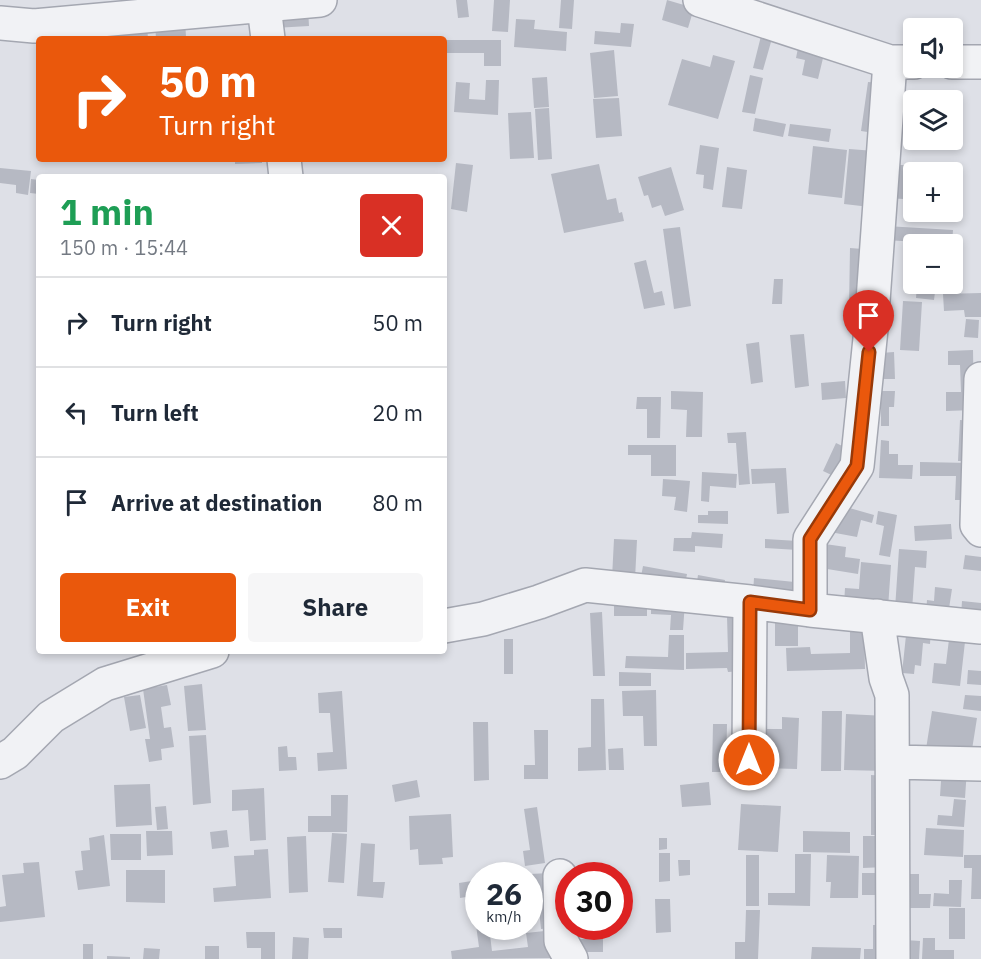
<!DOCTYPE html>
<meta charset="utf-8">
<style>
body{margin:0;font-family:"IBM Plex Sans",sans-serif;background:#f6f6f7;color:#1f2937;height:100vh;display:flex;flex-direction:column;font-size:22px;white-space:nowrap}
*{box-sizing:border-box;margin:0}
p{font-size:20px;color:#747a83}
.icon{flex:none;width:33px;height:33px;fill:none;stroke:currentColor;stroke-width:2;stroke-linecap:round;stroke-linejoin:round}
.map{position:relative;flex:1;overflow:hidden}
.sheet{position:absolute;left:36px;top:174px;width:411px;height:480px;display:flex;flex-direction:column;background:#fff;border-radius:6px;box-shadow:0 3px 9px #0003}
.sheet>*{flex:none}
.banner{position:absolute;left:36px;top:36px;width:411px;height:126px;border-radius:6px;box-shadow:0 3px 9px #0003;background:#ea580c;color:#fff;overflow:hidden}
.fabs{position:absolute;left:903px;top:18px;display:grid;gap:12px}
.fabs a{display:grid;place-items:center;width:60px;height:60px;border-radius:6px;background:#fff;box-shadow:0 3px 9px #0003;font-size:30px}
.speed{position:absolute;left:465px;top:862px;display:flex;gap:12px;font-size:30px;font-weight:700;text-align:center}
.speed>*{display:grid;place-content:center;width:78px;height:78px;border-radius:50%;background:#fff;box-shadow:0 3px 9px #0003;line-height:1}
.speed small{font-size:15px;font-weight:400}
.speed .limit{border:9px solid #d22;background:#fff;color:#111}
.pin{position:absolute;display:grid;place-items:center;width:51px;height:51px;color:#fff;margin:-62px -26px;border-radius:50% 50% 50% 0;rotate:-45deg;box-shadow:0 0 6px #0007}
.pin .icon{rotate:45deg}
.me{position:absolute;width:66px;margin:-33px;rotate:0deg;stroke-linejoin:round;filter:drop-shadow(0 0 4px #0008)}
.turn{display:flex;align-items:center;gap:21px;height:126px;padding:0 24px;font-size:27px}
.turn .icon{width:78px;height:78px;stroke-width:2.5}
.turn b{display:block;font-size:42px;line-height:51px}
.round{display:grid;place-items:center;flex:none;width:63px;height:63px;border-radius:6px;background:#f6f6f7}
.overview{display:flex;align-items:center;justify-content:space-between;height:102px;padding:0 24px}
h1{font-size:36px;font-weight:700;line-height:45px;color:#1e9e55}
.cta{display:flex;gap:12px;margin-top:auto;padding:12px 24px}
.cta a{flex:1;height:69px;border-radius:6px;background:#ea580c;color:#fff;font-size:24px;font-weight:700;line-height:69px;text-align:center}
.cta a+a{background:#f6f6f7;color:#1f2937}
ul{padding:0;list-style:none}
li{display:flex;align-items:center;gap:18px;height:90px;padding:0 24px;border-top:2px solid #e0e1e3}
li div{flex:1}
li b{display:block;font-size:22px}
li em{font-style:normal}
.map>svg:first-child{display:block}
</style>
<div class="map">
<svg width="981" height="959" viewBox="0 0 981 959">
<rect width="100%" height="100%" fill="#dee0e7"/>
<path fill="#b6b9c3" d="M456,0H467L469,17L458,18Z
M494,0H510L508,32L492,31Z
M561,0H574L572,29L559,28Z
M667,0L694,8L688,28L662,20Z
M308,9L309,26L274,28L273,11Z
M516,19L535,20L534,29L567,32L566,51L514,47Z
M185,20L186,37L156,39L155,22Z
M621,23L634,24L631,47L594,44L595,31L620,33Z
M147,24L148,39H116L115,27Z
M762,32L773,35L763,70L753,68Z
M444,40H501V66H484V53H444Z
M798,48L824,54L818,79L802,75L805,60L796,58Z
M614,50L618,96L594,98L590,53Z
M713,55L735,61L718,119L668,105L682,59L710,67Z
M750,75L763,78L755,114L742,112Z
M547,77L549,107L534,108L532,78Z
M486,80H499L498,115L454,112L456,82L470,83L469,99L485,100Z
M868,82L881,83L874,133L861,131Z
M619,98L622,136L596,138L593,99Z
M549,108L552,159L538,160L535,109Z
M531,112L534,158L510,159L508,113Z
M755,118L786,124L783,137L753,131Z
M790,124L831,129L829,142L788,136Z
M700,145L719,148L713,190L703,188L704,175L696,174Z
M813,146L847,150L842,198L808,194Z
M849,149L875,151L870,207L844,204Z
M235,159H262V163L235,164Z
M456,163L473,165L467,212L451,209Z
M599,164L607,200L616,198L619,213L622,212L624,221L564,233L551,174Z
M898,165H905L903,199L889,198Z
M671,167L684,210L665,216L661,205L652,208L648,195L644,196L638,177Z
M727,167L747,170L742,209L722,207Z
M0,168L31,171L28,195L16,193V185L0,183Z
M31,179L39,180V194L30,193Z
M886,226L953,230L952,244L885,240Z
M680,227L691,306L674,309L663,229Z
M850,248L863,249L869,309L849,308Z
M646,260L654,293L662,291L665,305L644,309L634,263Z
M774,279H783L782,304H772Z
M917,284H936L934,300L916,298Z
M981,293V317H965L964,310L944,311L943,294Z
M903,301L922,302L919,351L900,350Z
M966,319L979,320L978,338L964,337Z
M804,334L809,386L795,388L790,335Z
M759,342L763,382L751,384L746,344Z
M973,350L974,410L946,411V392H961L960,365H948V351Z
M894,352L895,379H883L881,353Z
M845,381L846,398L822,400L821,383Z
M671,391L703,392L702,437H686L687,410L671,409Z
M881,391H895L894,407H889V426H881Z
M637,397H661L660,438H647V409H636Z
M960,420L972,421L970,461H958Z
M746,432L750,484L739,485L736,443H728L727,433Z
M881,440L889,441V454H898V465H913L912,479L879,478Z
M836,443L855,452L842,480L823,471Z
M628,445H676V476H651V455H628Z
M920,462L971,463L970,500H955L956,476H920Z
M786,468L789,513L777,514L775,483L752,484L751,469Z
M702,472L737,474L736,488L710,486L709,502L701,501Z
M663,479L690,481L687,512L674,510L676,497L662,496Z
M846,507L874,515L872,523L861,520L857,537L830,532Z
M708,511H728V524L698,523V515H708Z
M878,511L897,515L890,557L879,555L884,526L876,524Z
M951,524L952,539L915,541L914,526Z
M692,532L723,534L722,548L695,546V552L673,551L674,538H691Z
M614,539L637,540L635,579L612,578Z
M765,539L798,541V550L765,548Z
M825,544L846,547L845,557L860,559L858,574L821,568Z
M899,549L927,551L926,568L915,567L912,610L895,609Z
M965,555L981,557V571L963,569Z
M861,562L891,565L888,608L844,605L845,588L859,589Z
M643,566L687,574L684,590L640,582Z
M698,575L725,580L723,593L696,588Z
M754,578L805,583L803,598L753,593Z
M935,587L952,589L948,615L926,613L927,600L934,601Z
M614,601H647V616H614Z
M651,601L685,602L683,630H670L671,615L651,614Z
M962,601L981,603V618L961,616Z
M602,612L605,676H593L590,613Z
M742,615L743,671L728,672L727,668L686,669V653L728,652L727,616Z
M775,622H798V646H775Z
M864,624L865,669L787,671L786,648L810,647L811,654L850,653V625Z
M907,626L931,629L930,644L923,643L921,666L915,665L914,674L902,673Z
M950,631L966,633L960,686L932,683L934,663L946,664Z
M669,635H684V670L625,668L626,656L668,657Z
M504,639H513V674H504Z
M968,670L981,671V685L967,684Z
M619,672L651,673V686H619Z
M202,684L206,730L188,731L184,686Z
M167,685L171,705L161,707L164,728L171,727L174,747L161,749L162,760L149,762L145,739H150L143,689Z
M656,690L657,746H644L643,716H623L622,691Z
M342,691L347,769L318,771L317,753L333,752L330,713H319L318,693Z
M140,695L146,728L130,731L124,697Z
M965,695L981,696V711L963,709Z
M591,699H604L606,770L578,771V748L591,747Z
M822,711H842L841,771H821Z
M932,711L977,718L971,756L926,749Z
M846,714L887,716L885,771L844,770Z
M782,717L799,718L797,769L760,768L761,729H782Z
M473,722H488L489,780L474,781Z
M713,724H727L726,772H712Z
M534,730H548V779H524V765H535Z
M206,735L211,803L193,805L189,736Z
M287,746L288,757H296L297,770L279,771L278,747Z
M623,748L624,770H609L608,749Z
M942,767L967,769L965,798L940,796Z
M871,775L885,776V835H871Z
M417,780L420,797L395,802L392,785Z
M709,782L711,805L682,807L680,785Z
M150,784L152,825L116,827L114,785Z
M264,788L266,840L250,841L248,810L232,811V790Z
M331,795H348L347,832H308V816H331Z
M954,799L966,800L964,827L937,825L938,815L952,816Z
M741,804L781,806L778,852L738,850Z
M166,806L168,829L157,830L155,807Z
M537,807L545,863L525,866L523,851L530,850L524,809Z
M451,814L453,857L442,858L443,864L419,865L418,849L410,850L409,816Z
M926,828L964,830L963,857L924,855Z
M227,830L229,847L212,849L210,832Z
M146,831H172L173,855L147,856Z
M803,831L850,832V853L803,852Z
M332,833L347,834L344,883L328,882Z
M110,834H141V860H111Z
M104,835L110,886L78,890L75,871L83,870L81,851L90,850L89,838Z
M306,836L308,892L289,893L287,837Z
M863,836H885V867L863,868Z
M659,838H667V849L659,850Z
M361,843L375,844L373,882H385L383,898L357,896Z
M268,849L271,898L214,902L213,888L236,886L234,856L254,855V850Z
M659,853H670V881L659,882Z
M795,854H811L810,906L768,905V893H795Z
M746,855H759V906H746Z
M827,855L859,856L858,898H830L831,882H826Z
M964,855H981V899H971L972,868H964Z
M678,860H690V875L679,876Z
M39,862L45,917L0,922V907L6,906L2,875L24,873L23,863Z
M126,870H165V903L126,902Z
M550,873L554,928L541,929L537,887H530V874Z
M862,873H889V895H862Z
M905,874H919V894H931L930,908H905Z
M478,880V927H489L492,951L528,947L526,933L554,930L557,958L452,959L451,951L479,947L472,896L460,898L459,883Z
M949,880H962L961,907L933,906L934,893L949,894Z
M655,899H670L671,932L656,933Z
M949,908H965V939H949Z
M746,910H760L758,959H735V942H745Z
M873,925H886V959H864V949H873Z
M323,928H342V938H324Z
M246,932H275V959H261V948H247Z
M293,937L309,938L308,959H292Z
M923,938H935V950H954V959H922Z
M575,939H603V952H575Z
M905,940L920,941L919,959H904Z
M83,944H93V959H83Z
M205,946H219V959H205Z
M812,947L861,948L860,959H811Z
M144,948L160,949L159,959H143Z
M107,956L130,957V959H107Z"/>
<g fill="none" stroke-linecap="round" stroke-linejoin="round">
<defs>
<path id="minor" d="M700,0L890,62H914
M264,6L268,39
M0,23L34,26L320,0
M952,62H981
M284,159L286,177
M981,379L977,525L981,530
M810,610V539L857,466L871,329L890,62
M877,616L886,678L892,695L893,959
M444,626L483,619L539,602L585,585L750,602L810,610L981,627
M749,760L750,602
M0,762L15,753L51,717L105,684L212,651
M893,762L981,764
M560,876L561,941L571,959"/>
</defs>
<use href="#minor" stroke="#a4a7b1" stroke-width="36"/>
<use href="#minor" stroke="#f1f2f5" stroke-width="33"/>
</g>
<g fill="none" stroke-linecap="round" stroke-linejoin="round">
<defs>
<path id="route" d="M749,760L750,602L810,610V539L857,466L869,352"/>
</defs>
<use href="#route" stroke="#983908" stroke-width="15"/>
<use href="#route" stroke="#ea580c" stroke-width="10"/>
</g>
</svg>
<div class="fabs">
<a><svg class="icon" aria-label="sound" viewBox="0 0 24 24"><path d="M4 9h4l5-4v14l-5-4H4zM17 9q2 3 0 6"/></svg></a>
<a><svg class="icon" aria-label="layers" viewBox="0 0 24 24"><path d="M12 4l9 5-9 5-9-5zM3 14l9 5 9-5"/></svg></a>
<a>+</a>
<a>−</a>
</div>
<div class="speed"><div>26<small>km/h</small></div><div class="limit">30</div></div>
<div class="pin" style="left:869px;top:352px;background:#d93025"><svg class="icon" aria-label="arrive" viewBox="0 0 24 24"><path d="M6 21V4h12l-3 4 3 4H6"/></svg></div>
<svg class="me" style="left:749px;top:760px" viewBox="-20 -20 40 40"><circle r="17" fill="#ea580c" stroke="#fff" stroke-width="3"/><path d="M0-11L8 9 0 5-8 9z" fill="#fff"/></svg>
<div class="banner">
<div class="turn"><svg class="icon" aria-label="right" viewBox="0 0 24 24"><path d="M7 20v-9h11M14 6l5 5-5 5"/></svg><div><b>50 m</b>Turn right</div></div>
</div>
<section class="sheet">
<div class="overview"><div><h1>1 min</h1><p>150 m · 15:44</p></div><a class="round" style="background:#d93025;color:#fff"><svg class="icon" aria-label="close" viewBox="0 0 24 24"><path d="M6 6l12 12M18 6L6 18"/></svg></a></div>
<ul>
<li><svg class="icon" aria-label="right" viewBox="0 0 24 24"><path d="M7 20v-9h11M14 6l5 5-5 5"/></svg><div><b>Turn right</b></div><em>50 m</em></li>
<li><svg class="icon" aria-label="left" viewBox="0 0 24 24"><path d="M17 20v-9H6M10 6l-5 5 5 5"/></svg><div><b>Turn left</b></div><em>20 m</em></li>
<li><svg class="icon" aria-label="arrive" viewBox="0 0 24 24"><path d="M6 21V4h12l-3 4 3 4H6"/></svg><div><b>Arrive at destination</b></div><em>80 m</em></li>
</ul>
<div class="cta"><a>Exit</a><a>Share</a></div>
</section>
</div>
